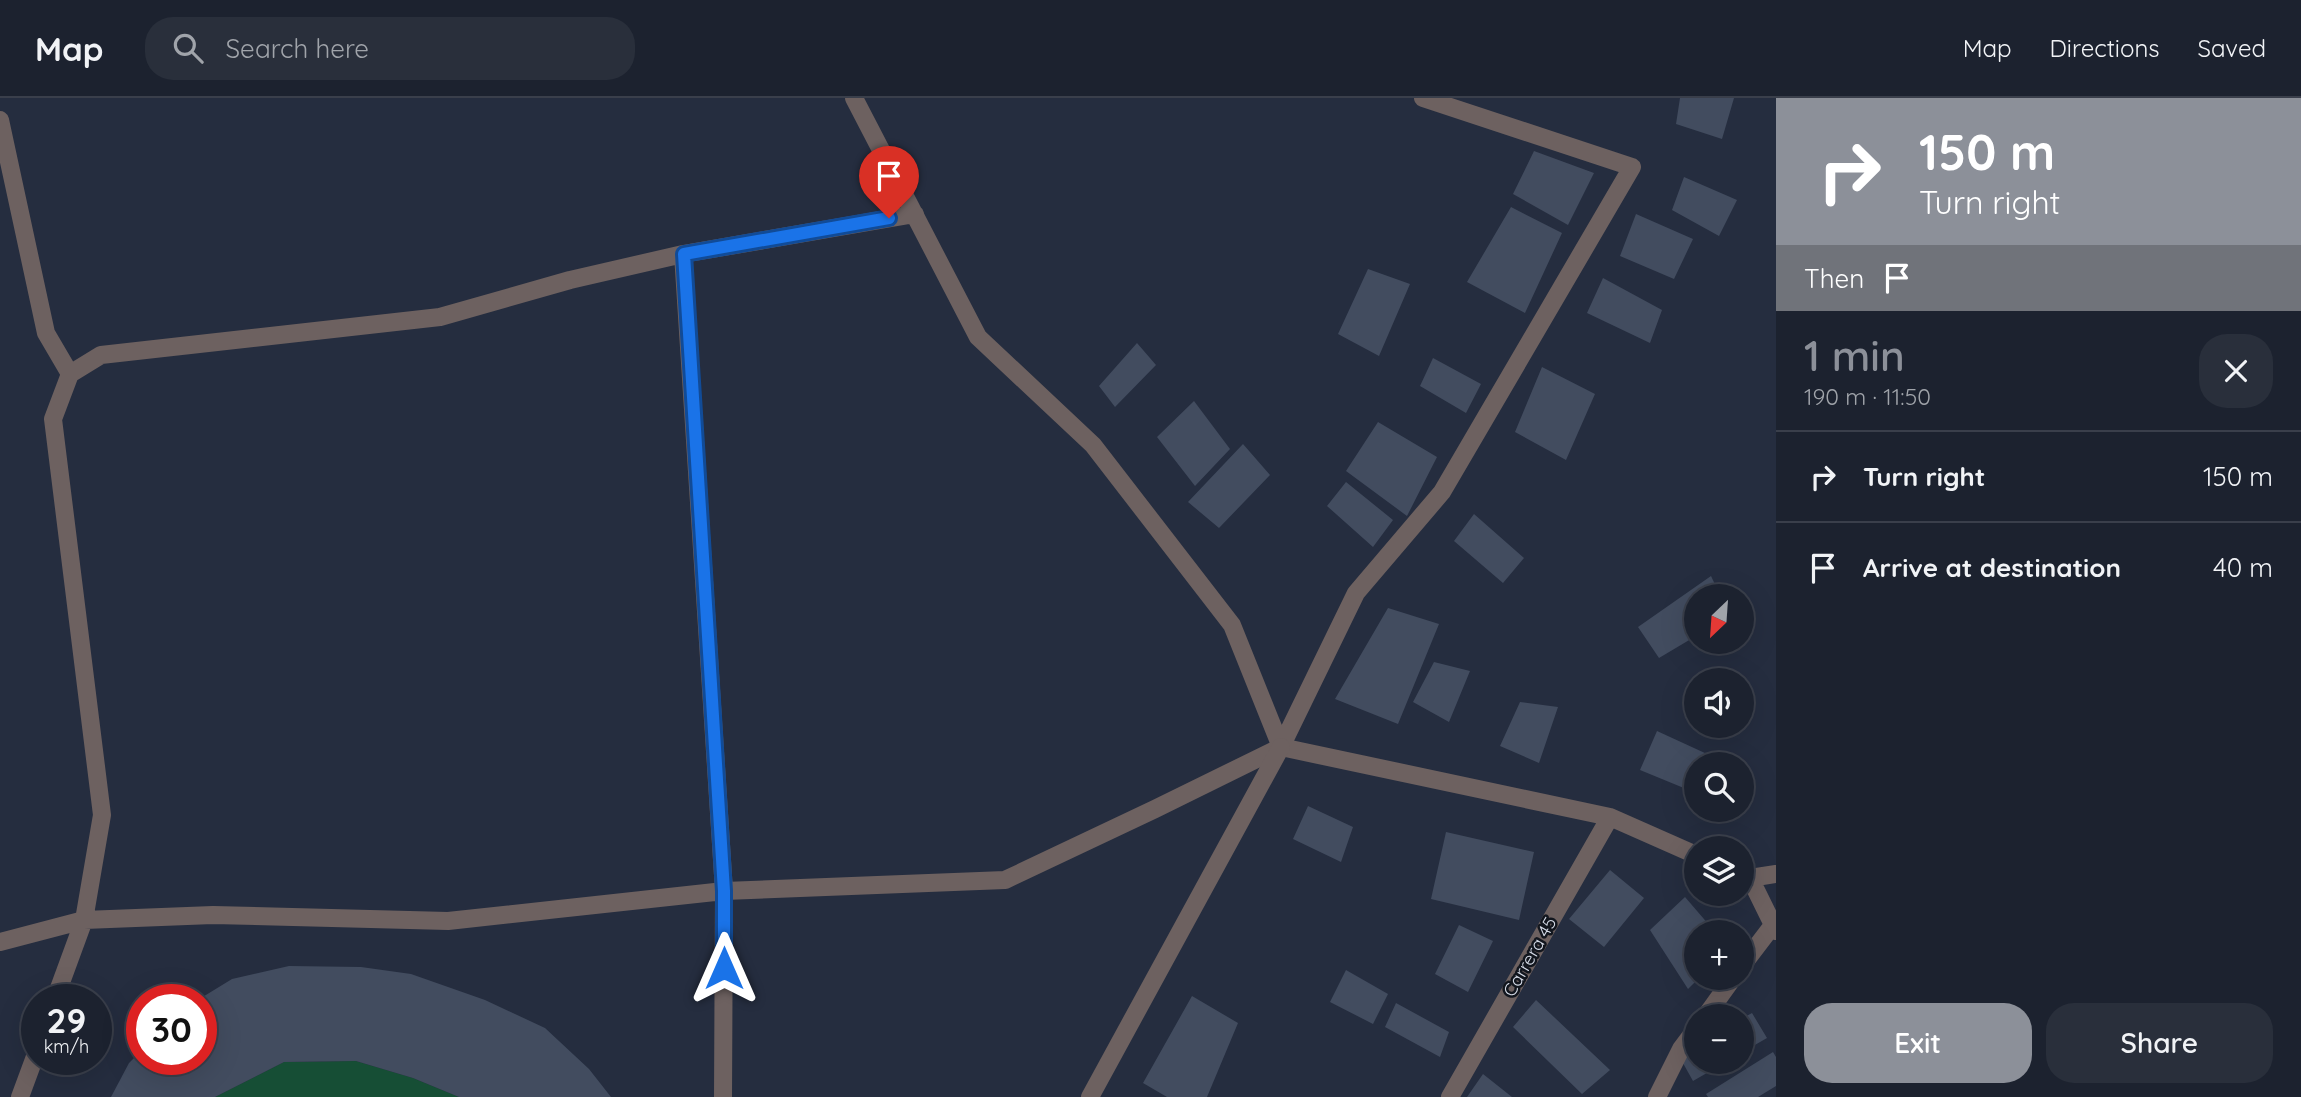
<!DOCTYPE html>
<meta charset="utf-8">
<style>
body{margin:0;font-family:Quicksand,sans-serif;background:#292f3b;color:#f1f3f6;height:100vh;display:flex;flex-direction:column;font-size:26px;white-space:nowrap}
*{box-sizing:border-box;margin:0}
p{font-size:23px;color:#a0a4aa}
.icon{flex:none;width:38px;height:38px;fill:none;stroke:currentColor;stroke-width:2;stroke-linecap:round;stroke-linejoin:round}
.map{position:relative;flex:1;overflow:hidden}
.sheet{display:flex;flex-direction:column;background:#1c222f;width:525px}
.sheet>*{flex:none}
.guide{background:#8c9099;color:#fff;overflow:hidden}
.needle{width:46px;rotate:205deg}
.fabs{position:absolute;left:1684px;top:486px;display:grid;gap:14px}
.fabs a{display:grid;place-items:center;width:70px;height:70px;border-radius:50%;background:#1c222f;box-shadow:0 7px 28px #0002,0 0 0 2px #3a3f4b;font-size:35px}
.speed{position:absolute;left:21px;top:886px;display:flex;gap:14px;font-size:35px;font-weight:700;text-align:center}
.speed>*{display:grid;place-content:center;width:91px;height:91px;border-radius:50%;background:#1c222f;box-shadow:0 7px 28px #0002,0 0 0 2px #3a3f4b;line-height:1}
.speed small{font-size:18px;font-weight:400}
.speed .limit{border:10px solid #d22;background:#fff;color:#111}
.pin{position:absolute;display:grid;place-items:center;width:60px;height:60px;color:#fff;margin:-72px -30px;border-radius:50% 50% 50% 0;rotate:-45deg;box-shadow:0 0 7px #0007}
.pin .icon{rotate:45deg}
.me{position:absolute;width:77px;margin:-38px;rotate:0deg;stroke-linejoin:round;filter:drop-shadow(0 0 5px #0008)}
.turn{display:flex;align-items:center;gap:24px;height:147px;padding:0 28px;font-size:32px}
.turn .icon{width:91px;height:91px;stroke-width:2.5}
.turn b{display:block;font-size:49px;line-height:60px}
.then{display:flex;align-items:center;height:66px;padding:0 28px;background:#0003;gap:14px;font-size:26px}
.round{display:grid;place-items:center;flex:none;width:74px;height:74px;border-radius:28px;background:#292f3b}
.summary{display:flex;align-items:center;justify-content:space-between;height:119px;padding:0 28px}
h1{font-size:42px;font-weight:600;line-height:52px;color:#8c9099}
.cta{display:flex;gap:14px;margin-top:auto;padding:14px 28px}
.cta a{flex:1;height:80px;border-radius:28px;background:#8c9099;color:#fff;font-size:28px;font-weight:600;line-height:80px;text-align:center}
.cta a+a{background:#292f3b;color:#f1f3f6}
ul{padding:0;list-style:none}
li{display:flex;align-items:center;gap:21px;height:91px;padding:0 28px;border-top:2px solid #3a3f4b}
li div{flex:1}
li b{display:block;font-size:26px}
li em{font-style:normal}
header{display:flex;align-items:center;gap:42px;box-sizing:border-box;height:98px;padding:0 35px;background:#1c222f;border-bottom:2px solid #3a3f4b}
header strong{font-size:33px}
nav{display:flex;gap:38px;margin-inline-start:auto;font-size:24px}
.search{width:490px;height:63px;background:#292f3b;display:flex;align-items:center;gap:18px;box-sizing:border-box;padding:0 24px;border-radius:28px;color:#a0a4aa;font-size:26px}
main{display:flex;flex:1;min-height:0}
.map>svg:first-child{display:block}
</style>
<header>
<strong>Map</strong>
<div class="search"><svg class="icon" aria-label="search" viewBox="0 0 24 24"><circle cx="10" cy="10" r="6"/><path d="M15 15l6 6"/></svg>Search here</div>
<nav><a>Map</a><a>Directions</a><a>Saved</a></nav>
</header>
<main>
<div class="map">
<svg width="1776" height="999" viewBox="0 0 1776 999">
<rect width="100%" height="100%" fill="#252d3f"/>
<path fill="#164e35" d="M356,963L413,980L459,999H215L284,964Z"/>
<path fill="#424c5f" d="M1680,0H1734L1722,41L1676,26Z
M1534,53L1594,75L1568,127L1513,96Z
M1684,79L1737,102L1719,138L1672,112Z
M1511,109L1562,135L1525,215L1467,184Z
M1636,116L1693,141L1674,181L1620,158Z
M1368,171L1410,186L1379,258L1338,236Z
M1603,180L1662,212L1650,245L1587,215Z
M1137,245L1156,267L1115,309L1099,288Z
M1433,260L1481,286L1466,315L1420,288Z
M1542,269L1595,296L1566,362L1515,334Z
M1194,303L1230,351L1195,388L1157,339Z
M1378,324L1437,359L1407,418L1346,373Z
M1243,346L1270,377L1219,430L1188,404Z
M1346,384L1393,422L1373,449L1327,408Z
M1474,416L1524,460L1503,485L1454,443Z
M1711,478L1721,499H1696V538L1659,560L1638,529Z
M1388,510L1439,526L1398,626L1335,601Z
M1434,564L1470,573L1449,624L1413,604Z
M1520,604L1558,609L1539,665L1500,648Z
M1657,633L1731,667H1696V695L1640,672Z
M1308,708L1353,729L1341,764L1293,741Z
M1446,734L1534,754L1519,822L1431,801Z
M1610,772L1644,800L1604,849L1569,821Z
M1685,799L1716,835H1696V880H1699L1688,891L1650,832Z
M1459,827L1493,843L1468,894L1435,876Z
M289,868L361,869L411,876L485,902L545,930L589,971L611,999H459L413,980L356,963L284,964L215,999H111L129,965L142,952V961H201V900L232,881Z
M1346,872L1388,896L1373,926L1330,904Z
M1192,898L1238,925L1207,999H1167L1143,985Z
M1536,902L1610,972L1582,996L1513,929Z
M1396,905L1449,934L1440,959L1385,929Z
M1752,915L1767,940L1741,955V921Z
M1696,948V964H1726L1693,983L1679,958Z
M1773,954L1776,959V988L1758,999H1708L1706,996Z
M1483,976L1512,999H1467Z"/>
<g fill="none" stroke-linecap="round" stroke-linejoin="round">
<path stroke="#6d6160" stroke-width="18" d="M854,0L978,239L1093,347L1232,527L1281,649
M0,22L46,235L70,276
M683,156L724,793L723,999
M1281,649L1610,719L1696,757
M1742,777L1750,780L1776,776
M1750,780L1776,833
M0,844L84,822L213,817L448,823L724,793L1005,782L1155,711L1281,649L1356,495L1442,394L1632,69L1423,0
M1741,869L1773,827
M55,901L84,822L102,717L53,321L70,276L101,257L440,219L570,182L683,156L915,116
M1705,919L1733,880
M20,999L37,953
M1450,999L1610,719
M1657,999L1681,951L1696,931"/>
<path stroke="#6d6160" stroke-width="18" d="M1090,999L1281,649"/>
</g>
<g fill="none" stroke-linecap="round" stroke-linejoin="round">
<defs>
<path id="route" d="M724,870V793L684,156L889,120"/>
</defs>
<use href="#route" stroke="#114b97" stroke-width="18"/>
<use href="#route" stroke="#1a73e8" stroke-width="12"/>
</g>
<g text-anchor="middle" stroke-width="5" stroke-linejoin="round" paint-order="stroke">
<g font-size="18" fill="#d5dbe7" stroke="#12161e">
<text transform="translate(1530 859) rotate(-60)" y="6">Carrera 45</text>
</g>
</g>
</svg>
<div class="fabs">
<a><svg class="needle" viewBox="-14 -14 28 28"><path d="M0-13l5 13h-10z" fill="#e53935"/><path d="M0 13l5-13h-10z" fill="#a0a4aa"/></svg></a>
<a><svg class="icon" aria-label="sound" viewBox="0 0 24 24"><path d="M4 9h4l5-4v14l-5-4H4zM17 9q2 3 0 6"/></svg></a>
<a><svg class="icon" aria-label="search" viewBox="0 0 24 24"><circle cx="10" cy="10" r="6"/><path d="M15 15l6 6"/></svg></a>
<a><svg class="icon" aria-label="layers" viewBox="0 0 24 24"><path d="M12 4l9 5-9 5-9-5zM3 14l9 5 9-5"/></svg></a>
<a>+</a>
<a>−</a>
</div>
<div class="speed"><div>29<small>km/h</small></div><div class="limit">30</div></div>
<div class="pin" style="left:889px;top:120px;background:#d93025"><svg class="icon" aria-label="arrive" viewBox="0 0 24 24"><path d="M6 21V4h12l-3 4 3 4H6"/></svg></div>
<svg class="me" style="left:724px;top:870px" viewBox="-20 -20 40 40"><path d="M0-17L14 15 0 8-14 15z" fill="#1a73e8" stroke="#fff" stroke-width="4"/></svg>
</div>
<section class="sheet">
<div class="guide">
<div class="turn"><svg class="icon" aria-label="right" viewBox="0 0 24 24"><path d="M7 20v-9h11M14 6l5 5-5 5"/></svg><div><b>150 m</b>Turn right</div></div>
<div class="then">Then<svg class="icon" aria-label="arrive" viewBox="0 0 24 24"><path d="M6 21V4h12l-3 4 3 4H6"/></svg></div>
</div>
<div class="summary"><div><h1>1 min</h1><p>190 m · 11:50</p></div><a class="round"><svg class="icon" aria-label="close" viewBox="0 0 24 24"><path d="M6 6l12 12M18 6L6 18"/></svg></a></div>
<ul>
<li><svg class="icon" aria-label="right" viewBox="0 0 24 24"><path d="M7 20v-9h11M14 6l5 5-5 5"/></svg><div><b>Turn right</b></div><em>150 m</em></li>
<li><svg class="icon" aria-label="arrive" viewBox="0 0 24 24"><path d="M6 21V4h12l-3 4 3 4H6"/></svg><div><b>Arrive at destination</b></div><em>40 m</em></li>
</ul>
<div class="cta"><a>Exit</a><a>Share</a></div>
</section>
</main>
